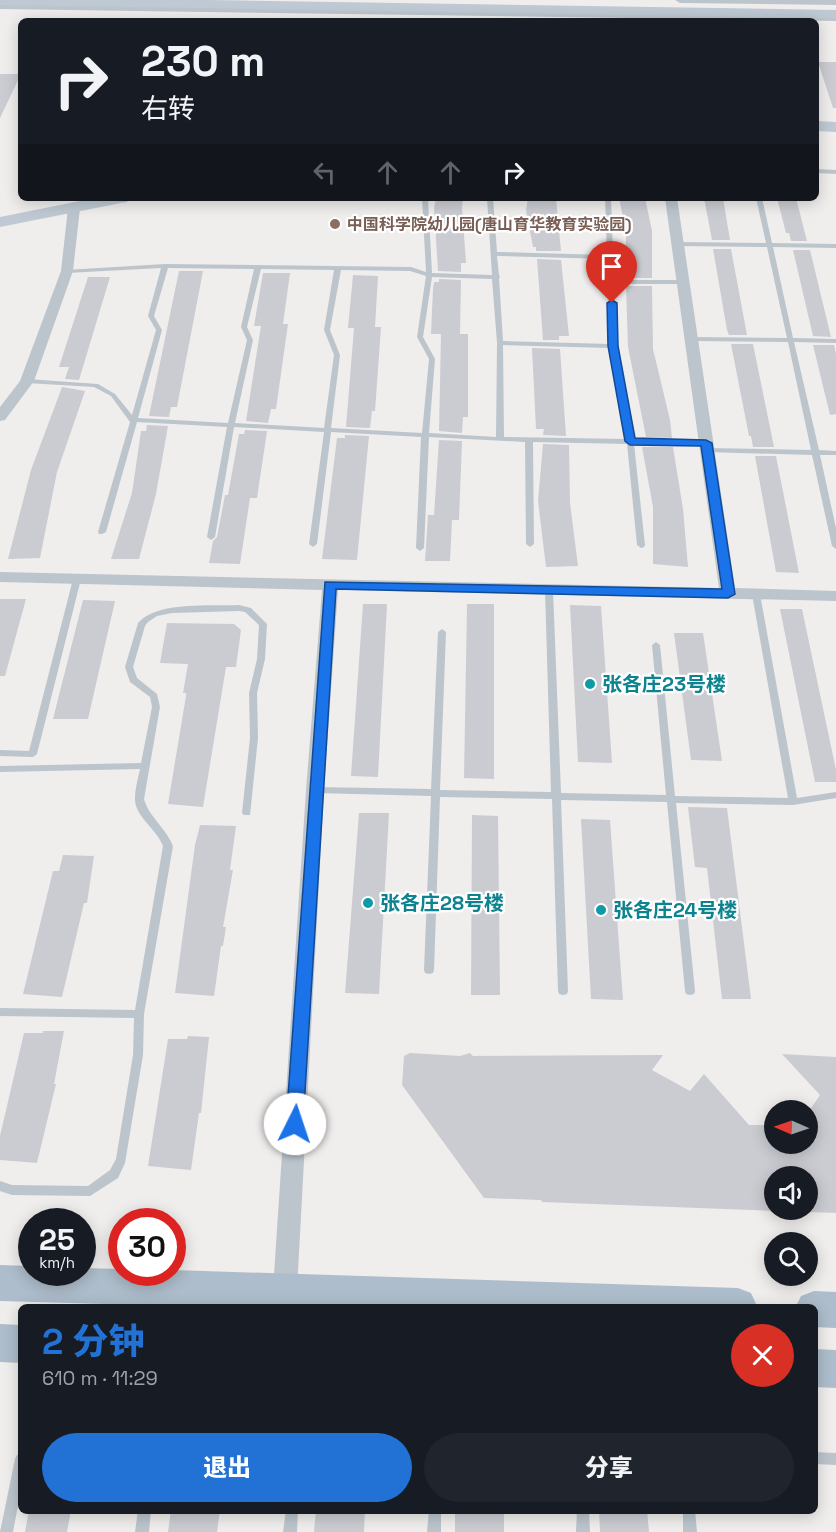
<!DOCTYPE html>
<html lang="zh">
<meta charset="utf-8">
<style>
body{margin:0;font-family:"Space Grotesk","Noto Sans SC",sans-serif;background:#20242c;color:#f1f3f6;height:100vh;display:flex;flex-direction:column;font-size:22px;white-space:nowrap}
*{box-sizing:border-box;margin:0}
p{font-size:20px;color:#9ea1a6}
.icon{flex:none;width:33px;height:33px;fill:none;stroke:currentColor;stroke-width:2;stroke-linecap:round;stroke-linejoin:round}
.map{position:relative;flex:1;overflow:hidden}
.panel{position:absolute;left:18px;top:1304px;width:800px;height:210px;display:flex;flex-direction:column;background:#171b24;border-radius:9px;box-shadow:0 3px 15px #0003}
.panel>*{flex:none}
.banner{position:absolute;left:18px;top:18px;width:801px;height:183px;border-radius:9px;box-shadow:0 3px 15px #0003;background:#171b24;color:#f1f3f6;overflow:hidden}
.needle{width:39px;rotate:272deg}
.buttons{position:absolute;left:764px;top:1100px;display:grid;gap:12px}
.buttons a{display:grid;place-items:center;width:54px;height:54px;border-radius:50%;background:#171b24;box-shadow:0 3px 15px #0003;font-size:30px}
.speed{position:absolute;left:18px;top:1208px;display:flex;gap:12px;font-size:30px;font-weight:700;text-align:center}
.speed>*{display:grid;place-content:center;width:78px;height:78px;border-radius:50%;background:#171b24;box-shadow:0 3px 15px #0003;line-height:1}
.speed small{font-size:15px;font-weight:400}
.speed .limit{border:9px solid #d22;background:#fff;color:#111}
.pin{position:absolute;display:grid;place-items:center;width:51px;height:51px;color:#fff;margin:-62px -26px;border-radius:50% 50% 50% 0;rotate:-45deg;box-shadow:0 0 6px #0007}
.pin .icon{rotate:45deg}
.me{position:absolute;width:66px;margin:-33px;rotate:4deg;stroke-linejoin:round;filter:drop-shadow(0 0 4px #0008)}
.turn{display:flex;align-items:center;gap:21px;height:126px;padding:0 24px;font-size:27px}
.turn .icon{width:78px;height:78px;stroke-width:2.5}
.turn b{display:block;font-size:42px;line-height:51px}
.lanes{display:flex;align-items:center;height:57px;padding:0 24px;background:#0003;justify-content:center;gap:30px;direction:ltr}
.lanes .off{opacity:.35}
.round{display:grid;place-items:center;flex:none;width:63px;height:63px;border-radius:32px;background:#20242c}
.summary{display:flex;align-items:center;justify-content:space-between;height:102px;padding:0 24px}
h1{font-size:36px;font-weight:800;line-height:45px;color:#2272d5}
.button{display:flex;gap:12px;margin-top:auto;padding:12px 24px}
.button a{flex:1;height:69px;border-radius:36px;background:#2272d5;color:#fff;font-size:24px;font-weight:800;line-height:69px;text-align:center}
.button a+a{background:#20242c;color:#f1f3f6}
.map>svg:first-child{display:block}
</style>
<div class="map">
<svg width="836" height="1532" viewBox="0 0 836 1532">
<rect width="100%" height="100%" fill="#f0eded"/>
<path fill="#caccd2" d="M818,62H836V108H833Z
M0,74H21L0,118Z
M436,198H463L462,207L466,263H461V272L438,271L434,208Z
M528,198H556L561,251H536V247H533L526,210Z
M619,198H645L652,231V278H626V231Z
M704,198H723L730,240H712Z
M777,198H796L807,241H791L789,233H786Z
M713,249H731L747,335H729L727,330Z
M793,250H810L831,337L813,336Z
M537,259L561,260L569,336H559V340H543Z
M179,271H203L177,407H171L169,417L149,416Z
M263,273H290L283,324H288L276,409H271L268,423L246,421L261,326H254Z
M353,275L378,276L375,327H381L375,411H372L370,428L346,427L354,328H348Z
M88,277H110L79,380L65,379L69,367H59Z
M439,279L461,280L460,334H468V417H463L462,433L439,431L441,334H431L433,289L434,282H439Z
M626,286H652L653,349L670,420L672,438L646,437L628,347Z
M731,344H753L774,447H753L751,436H749Z
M813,345H834L836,354V414L830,415Z
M532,348L560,349L566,436L543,435L544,429H536Z
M62,387L85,391L57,472L40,558L8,559L31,470Z
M147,425L168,426L156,494L139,559H111L132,493L141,431H146Z
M245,430L267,431L257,498H250L240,564L209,563L213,541L217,537L225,495H228L239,434H244Z
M345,435L369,436L357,560L322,559L337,438H345Z
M439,440L462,441L459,520H452L450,561H425L428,515H434Z
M543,444L569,445L570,503L578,566L546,567L538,501Z
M642,447H673L683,509L688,567L653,564V507Z
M755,456H776L799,573L776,572Z
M0,599H26L5,676H0Z
M83,600L115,601L88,719H53Z
M363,604H387L378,777L351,776Z
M467,604H494V779L464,778Z
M570,605L601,606L612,763L578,762Z
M780,609H802L836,770V782H815Z
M167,623L234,624L241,630L236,667H226L203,807L168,804L186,696V693H183L188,664L160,663Z
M674,633H703L722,761L691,760Z
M688,807L727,808L751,999H722L707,868L695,867Z
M359,813H389L379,994L345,993Z
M472,815L498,816L500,995H471Z
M581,819L610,820L623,1000L591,999Z
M200,825L236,826L230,870H233L223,927H226L223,946H221L214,996L175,993L195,845Z
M63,855L94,856L87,903H84L62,997L23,994L53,871H59Z
M43,1031H64L54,1084H56L37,1163L0,1160V1136L24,1033H43Z
M188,1036L209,1037L201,1113H199L191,1170L148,1166L168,1039H187Z
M410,1053L460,1056L470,1053L473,1056L663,1055L652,1070L690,1091L704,1074L749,1125H774V1143H807V1114L820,1095L782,1054L836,1057V1213L807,1212V1176H774V1211L542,1202L541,1200L484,1198L402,1085L404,1056Z
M29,1510H71L67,1532H25Z
M171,1510H220L217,1532H168Z
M316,1510H365L364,1532H314Z
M455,1510H504V1532H455Z
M599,1510H647L649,1532H600Z"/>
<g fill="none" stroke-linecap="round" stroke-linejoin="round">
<path fill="#bcc5cc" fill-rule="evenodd" d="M816,169L836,170V174L816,173Z
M422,198H428L432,273L492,275L487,198H493L497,252L607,255L605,198H611L614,280H683L686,282L683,284H614L616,346L633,439L706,441L710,443L706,445L634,444L645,545L644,547L641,548L637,545L627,444L533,442L534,544L530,547L526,544L525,442L429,437L424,548L420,551L416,548L421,437L331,432L317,544L313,547L309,544L324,432L234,427L215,537L211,540L207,537L227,427L137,422L106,532L102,534H99L98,532L130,422L111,396L94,387L27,383L24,381L27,379L98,384L115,394L132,415L156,330L148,316L161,268L67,273L64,271L65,270L165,264L411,267L426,272ZM497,256L607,259L610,344L503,341L499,278L500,277L499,275ZM168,268L254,269L241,327L247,340L228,423L138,418L162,330L154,316ZM261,269L334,270L324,330L334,355L324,428L235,423L253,340L247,327ZM341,270L410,271L426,276L417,337L429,359L422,433L331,428L340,355L330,330ZM432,277L492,279L497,343L496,437L429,433L435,359L423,337ZM503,345L610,348L626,439L504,437Z
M756,198H762L772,243L836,244V248L773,247L793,338L836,339V343L794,342L819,450L836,451V455H820L836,528V549L832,546L812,455L707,452L703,450L707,448L811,450L788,342L691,341L688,339L691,337L787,338L767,247L677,246L674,244L677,242L766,243Z
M77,576L81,579L37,754L33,757L0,756V750L29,751L73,579Z
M549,587L553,590L561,793L666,795L652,645L656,642L660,645L675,796L788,798L752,594L756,591L760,594L797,798L836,792V798L793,805L676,803L695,991L694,994L690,995L686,994L685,991L667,802L561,800L568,991L567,994L563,995L559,994L558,991L552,799L440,797L434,970L433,973L429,974L425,973L424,970L431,796L315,793L312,792L310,790L312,788L315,787L431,789L438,632L442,629L446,632L440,790L551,792L545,590Z
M239,605L251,608L267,624L265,659L257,693L258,738L250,815H244L242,813L250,738L249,693L257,659L259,625L245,612L239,611L172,613L157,616L148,622L145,626L133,667L137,678L157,694L160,707L144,799C149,817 166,828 173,846L144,1014L143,1055L125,1163L118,1178L90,1196L12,1195L0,1191V1181L12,1185L88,1186L110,1170L116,1159L133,1055L134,1018L0,1016V1008L135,1010L163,846C157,829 134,816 135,798C135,789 138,778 140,769L0,772V766L141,763L152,707L150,697L130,682L125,667L138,623C156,601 212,606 239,605Z
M814,1452L836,1453V1465L814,1464Z
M21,1453V1490L13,1532H0L15,1459L17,1455Z
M138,1510H151L149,1532H135Z
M286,1510H298L297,1532H283Z
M429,1510H441V1532H427Z
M577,1510H589L590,1532H576Z
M683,1510H695L697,1532H683Z"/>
<path fill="#bcc5cc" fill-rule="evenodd" d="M675,0H836V5L680,3Z
M0,3L836,15V21L0,9Z
M665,198H677L735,588L836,591V601L338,590L324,790L297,1290L293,1298L285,1301L277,1298L273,1290L306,790L322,590L0,582V572L719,588Z
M74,204L80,208L73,271L34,381L5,420L0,421V407L20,381L61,271L68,208Z"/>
<path fill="#bec9d3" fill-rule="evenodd" d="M0,0H209L836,10V18L0,5Z
M816,121L836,122V132L816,131Z
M95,198H130L127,202L121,203L0,227V217Z"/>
<path fill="#aebdcb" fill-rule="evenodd" d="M0,1265L32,1266V1272H82V1268L122,1269V1272L172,1270L738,1288L751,1293L757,1306H176L0,1301Z
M814,1291L836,1292V1328L814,1327V1306H796L801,1296Z
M0,1324L21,1325V1363L0,1362Z
M814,1349L836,1350V1388L814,1387Z"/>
</g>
<path fill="#1a73e8" stroke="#114b97" stroke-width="1.5" d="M612,300L617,303L618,346L635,438L706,440L712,443L735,594L728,598L336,589L303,1124L300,1129L295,1131L289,1129L286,1124L325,582L722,589L701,446L630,445L625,441L608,346L607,303Z"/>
<circle fill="#8d6e63" stroke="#fff" stroke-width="2" cx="335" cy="224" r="6"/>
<g fill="#0f9aa8" stroke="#fff" stroke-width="2">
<circle cx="590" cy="684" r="6"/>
<circle cx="368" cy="903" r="6"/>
<circle cx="601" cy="910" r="6"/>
</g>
<g text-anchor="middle" stroke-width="4.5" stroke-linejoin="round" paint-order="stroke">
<g font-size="16" font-weight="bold" fill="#785e54" stroke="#fff" text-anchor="start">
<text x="347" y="230">中国科学院幼儿园(唐山育华教育实验园)</text>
</g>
<g font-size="20" font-weight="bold" fill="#0d838f" stroke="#fff" text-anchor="start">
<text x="602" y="691">张各庄23号楼</text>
<text x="380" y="910">张各庄28号楼</text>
<text x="613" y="917">张各庄24号楼</text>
</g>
</g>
</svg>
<div class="buttons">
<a><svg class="needle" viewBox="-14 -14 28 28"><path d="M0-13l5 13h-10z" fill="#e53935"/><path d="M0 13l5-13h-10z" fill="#9ea1a6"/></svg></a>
<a><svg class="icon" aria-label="sound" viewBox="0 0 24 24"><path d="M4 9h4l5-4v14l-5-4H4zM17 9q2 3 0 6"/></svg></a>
<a><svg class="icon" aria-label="search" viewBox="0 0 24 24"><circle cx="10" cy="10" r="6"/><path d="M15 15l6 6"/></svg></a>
</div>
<div class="speed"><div>25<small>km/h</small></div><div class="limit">30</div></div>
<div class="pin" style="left:612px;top:303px;background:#d93025"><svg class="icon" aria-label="arrive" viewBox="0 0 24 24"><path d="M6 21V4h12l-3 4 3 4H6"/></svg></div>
<svg class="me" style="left:295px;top:1124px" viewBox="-20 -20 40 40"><circle r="19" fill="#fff"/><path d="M0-13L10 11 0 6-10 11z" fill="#1a73e8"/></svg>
<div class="banner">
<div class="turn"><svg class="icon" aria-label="right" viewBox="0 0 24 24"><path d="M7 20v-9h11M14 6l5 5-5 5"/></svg><div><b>230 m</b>右转</div></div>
<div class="lanes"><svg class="icon off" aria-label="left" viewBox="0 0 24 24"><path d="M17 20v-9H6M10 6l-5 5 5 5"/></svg><svg class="icon off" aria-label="ahead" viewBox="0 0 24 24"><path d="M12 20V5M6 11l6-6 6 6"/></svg><svg class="icon off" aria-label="ahead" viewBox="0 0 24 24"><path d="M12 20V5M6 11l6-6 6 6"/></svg><svg class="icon" aria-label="right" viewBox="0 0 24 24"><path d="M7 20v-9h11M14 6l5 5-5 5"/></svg></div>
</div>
<section class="panel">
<div class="summary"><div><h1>2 分钟</h1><p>610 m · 11:29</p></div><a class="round" style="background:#d93025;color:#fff"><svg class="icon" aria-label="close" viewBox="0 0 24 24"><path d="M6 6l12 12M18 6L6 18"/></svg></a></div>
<div class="button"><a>退出</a><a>分享</a></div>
</section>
</div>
